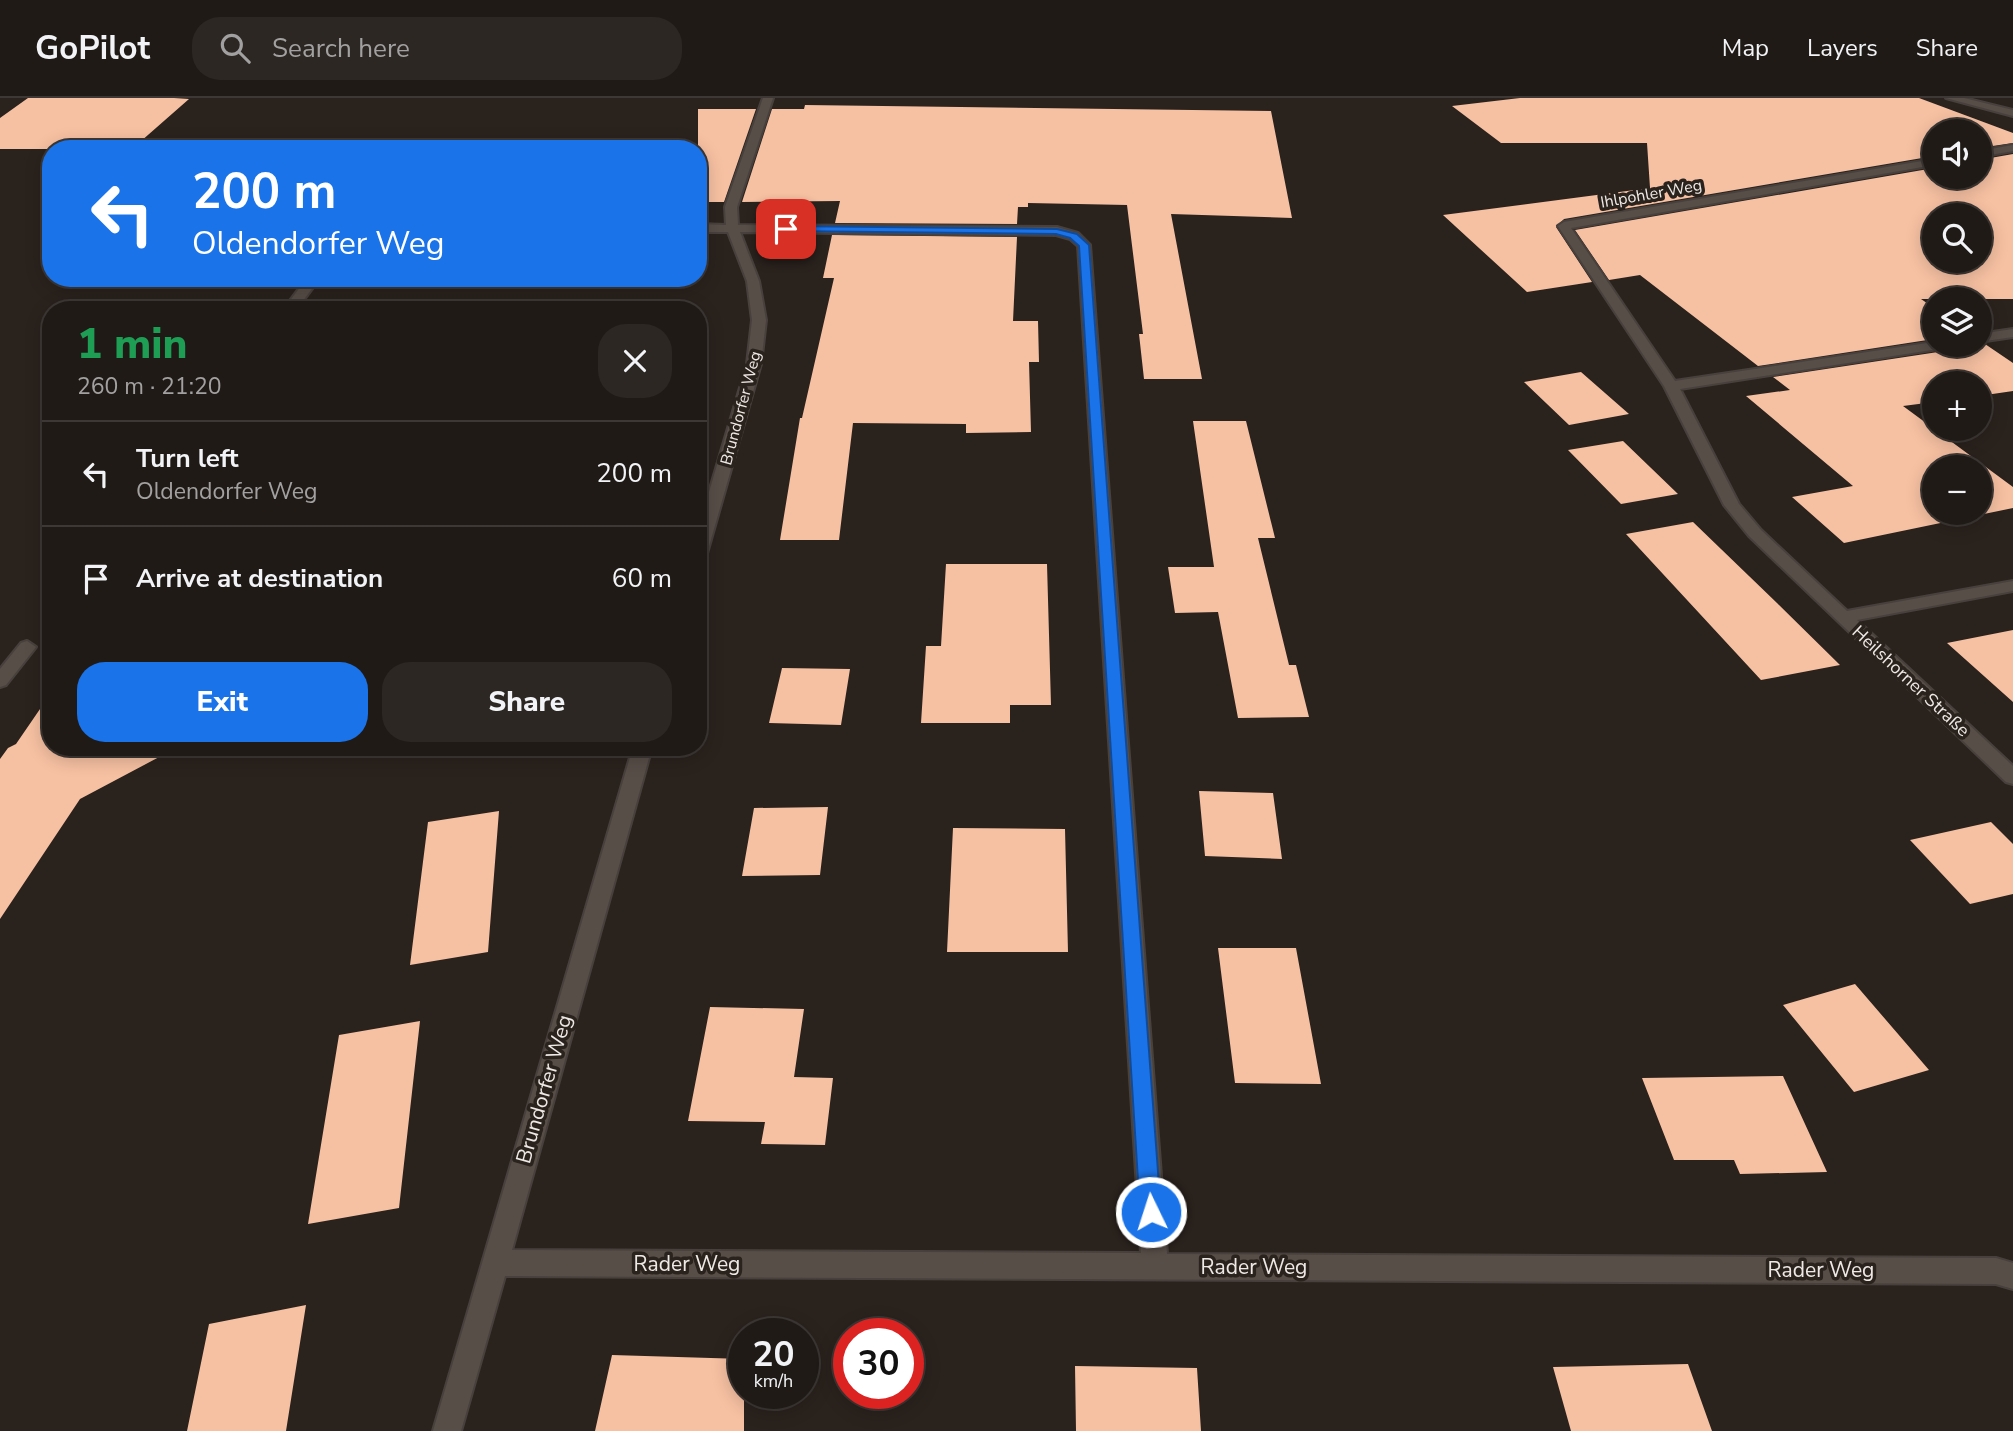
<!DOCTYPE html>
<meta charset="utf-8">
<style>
body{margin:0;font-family:"Nunito Sans",sans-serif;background:#2d2723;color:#f1f3f6;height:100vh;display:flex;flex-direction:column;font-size:26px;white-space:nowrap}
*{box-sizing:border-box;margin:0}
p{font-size:23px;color:#a2a1a1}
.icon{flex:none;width:38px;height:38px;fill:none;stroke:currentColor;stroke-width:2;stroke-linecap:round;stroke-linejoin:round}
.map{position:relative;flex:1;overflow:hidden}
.side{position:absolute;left:42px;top:203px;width:665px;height:455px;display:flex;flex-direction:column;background:#201a16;border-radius:28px;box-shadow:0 4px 18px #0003,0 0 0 2px #3d3835}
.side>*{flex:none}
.top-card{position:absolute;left:42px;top:42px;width:665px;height:147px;border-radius:28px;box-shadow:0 4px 18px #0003,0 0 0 2px #3d3835;background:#1a73e8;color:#fff;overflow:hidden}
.tools{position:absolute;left:1922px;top:21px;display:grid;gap:14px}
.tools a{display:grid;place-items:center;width:70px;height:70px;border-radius:50%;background:#201a16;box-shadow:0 4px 18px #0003,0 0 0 2px #3d3835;font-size:35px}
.speed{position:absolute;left:728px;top:1220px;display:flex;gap:14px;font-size:35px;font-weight:700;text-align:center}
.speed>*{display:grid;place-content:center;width:91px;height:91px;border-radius:50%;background:#201a16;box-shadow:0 4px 18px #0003,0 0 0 2px #3d3835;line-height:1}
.speed small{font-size:18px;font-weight:400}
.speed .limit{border:10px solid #d22;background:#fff;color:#111}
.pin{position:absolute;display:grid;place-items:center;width:60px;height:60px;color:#fff;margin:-30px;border-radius:14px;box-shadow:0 4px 10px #0006}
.me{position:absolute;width:77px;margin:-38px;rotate:356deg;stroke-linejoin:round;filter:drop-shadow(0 0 5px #0008)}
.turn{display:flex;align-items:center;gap:24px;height:147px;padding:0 35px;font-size:32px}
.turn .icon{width:91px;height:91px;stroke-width:2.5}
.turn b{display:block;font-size:49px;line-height:60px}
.round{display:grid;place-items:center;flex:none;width:74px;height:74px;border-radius:28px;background:#2d2723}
.overview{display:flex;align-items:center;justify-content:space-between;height:119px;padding:0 35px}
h1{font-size:42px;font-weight:800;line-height:52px;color:#1e9e55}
.cta{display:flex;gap:14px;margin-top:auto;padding:14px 35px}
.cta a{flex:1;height:80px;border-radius:28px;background:#1a73e8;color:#fff;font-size:28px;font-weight:800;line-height:80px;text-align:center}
.cta a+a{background:#2d2723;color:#f1f3f6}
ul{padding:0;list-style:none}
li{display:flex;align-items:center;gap:21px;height:105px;padding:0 35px;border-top:2px solid #3d3835}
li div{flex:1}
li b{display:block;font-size:26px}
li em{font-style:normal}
header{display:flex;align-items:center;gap:42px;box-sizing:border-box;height:98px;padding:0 35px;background:#201a16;border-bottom:2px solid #3d3835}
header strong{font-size:33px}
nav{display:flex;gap:38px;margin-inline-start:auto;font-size:24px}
.search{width:490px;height:63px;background:#2d2723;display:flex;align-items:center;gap:18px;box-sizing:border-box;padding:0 24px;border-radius:28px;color:#a2a1a1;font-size:26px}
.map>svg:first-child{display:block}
</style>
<header>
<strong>GoPilot</strong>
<div class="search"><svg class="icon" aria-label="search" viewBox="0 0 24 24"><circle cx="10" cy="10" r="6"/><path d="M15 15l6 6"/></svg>Search here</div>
<nav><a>Map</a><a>Layers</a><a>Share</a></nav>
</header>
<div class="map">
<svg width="2013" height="1333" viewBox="0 0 2013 1333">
<rect width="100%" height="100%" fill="#2a221d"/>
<path fill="#f6c0a2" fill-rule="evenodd" d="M28,0H174L189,1L132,51H0V20Z
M1520,0H1919L2013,35V45L1979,50V33H1934V58L1564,121L1556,129L1592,184L1527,194L1443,117L1650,90L1647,45H1501L1452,8Z
M805,7L1271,13L1292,120L1171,116L1202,281H1144L1139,236H1143L1127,107L1028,105V109H1018L1017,126L835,125L840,103L742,104L772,11H804Z
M698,11H756L724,104H698Z
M2013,56V201H1921L1934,210V241L1758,268L1640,177L1609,182L1575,132L1934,70V79H1979V62ZM1934,117H1979V163H1934Z
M832,137L1017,139L1013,223H1038L1039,264H1029L1031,334L966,335V326L853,325L839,442H780L800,320H802L834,180H823Z
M1985,246L2013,265V293L1979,298V285H1934V304L1903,308L2013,389V410L1844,445L1792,399L1853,388L1746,298L1790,292L1773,279L1938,254L1947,247ZM1934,369H1979V415H1934Z
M1581,274L1629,316L1569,327L1524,284Z
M1193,323H1246L1275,440H1258L1289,567H1296L1309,619L1238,620L1218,514L1175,515L1168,469H1214Z
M1623,343L1678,396L1621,406L1568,352Z
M1693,424L1777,505L1840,567L1761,582L1626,436Z
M946,466H1047L1051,607H1010V625H921L926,548H941Z
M2013,532V604L1947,545Z
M782,570L850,571L841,627L769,625Z
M51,595V649H178L80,701L0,821V661L8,650L16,646Z
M1199,693L1273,695L1282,761L1205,758Z
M828,709L820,777L742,778L754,710Z
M499,713L488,854L410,867L428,724Z
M1991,724L2013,746V796L1970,806L1910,742Z
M953,730L1065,731L1068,854H947Z
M1218,850H1296L1321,986L1235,985Z
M1855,886L1929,972L1854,994L1783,907Z
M710,909L804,911L794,979L833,980L825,1047L761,1046L765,1024L688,1023Z
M420,923L399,1110L308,1126L339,937Z
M1783,978L1827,1074L1740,1076L1734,1062H1674L1642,980Z
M306,1207L286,1333H187L209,1226Z
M612,1257L744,1261V1333H595Z
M1688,1266L1712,1333H1571L1553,1269Z
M1075,1268L1197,1270L1201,1333H1076Z"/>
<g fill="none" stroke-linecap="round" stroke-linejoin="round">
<defs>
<path id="minor" d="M763,0H773L737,109L738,127L1057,129L1078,135L1090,147L1167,1156L1996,1160L2013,1165V1191L1996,1186L505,1178L461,1333H433L633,649H652L512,1152L1141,1155L1078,148L1070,141L1056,137L740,134L759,183L766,222L761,266L706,459L698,464V431L747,266L752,222L747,183L728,134H698V126L726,127L725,109Z
M1946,0H1964L2013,12V18Z
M2013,47V53L1979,59V53Z
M1934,61V67L1571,130L1675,283L1934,244V247H1945L1938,251L1680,291L1739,406L1761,432L1847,513L2013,483V493L1857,522L2013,668V686L2006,684L1749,438L1724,407L1664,288L1558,128L1564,124Z
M307,180H320L296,212H283Z
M2013,231V239L1979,244V236Z
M27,543L36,549L6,587L0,589V571L21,545Z"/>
</defs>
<use href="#minor" stroke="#48403c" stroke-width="4"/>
<use href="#minor" fill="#584e48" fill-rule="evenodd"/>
</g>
<path fill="#1a73e8" stroke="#114b97" stroke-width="2" d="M786,128L1057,131L1077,136L1089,147L1161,1114L1158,1121L1151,1124L1143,1121L1140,1114L1079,148L1070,140L1056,136L782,133Z"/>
<g text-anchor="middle" stroke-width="7" stroke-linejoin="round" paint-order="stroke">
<g font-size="16" fill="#efe9e5" stroke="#2a221d">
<text transform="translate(1651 95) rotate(-10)" y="6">Ihlpohler Weg</text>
<text transform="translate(740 310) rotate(-75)" y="6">Brundorfer Weg</text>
</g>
<g font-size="18" fill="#efe9e5" stroke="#2a221d">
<text transform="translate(1911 583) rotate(43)" y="6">Heilshorner Straße</text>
</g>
<g font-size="21" fill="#efe9e5" stroke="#2a221d">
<text transform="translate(544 991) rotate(-74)" y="7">Brundorfer Weg</text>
<text x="687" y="1173">Rader Weg</text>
<text x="1254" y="1176">Rader Weg</text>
<text x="1821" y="1179">Rader Weg</text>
</g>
</g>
</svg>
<div class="tools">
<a><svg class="icon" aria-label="sound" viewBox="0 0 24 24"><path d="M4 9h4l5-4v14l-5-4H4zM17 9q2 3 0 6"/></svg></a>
<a><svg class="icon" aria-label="search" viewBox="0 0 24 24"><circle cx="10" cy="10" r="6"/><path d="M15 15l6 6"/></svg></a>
<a><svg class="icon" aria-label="layers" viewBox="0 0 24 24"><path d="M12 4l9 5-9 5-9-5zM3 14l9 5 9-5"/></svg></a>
<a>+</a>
<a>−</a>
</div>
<div class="speed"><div>20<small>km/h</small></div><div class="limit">30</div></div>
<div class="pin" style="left:786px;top:131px;background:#d93025"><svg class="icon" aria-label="arrive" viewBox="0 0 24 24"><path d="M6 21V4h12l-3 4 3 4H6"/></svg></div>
<svg class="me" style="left:1151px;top:1114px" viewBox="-20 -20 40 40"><circle r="17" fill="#1a73e8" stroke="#fff" stroke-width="3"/><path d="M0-11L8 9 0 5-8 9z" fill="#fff"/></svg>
<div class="top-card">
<div class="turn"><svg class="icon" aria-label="left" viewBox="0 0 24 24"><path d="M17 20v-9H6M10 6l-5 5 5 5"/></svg><div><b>200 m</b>Oldendorfer Weg</div></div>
</div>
<section class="side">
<div class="overview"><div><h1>1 min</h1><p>260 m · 21:20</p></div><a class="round"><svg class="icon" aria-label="close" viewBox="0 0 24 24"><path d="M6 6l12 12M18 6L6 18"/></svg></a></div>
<ul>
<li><svg class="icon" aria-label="left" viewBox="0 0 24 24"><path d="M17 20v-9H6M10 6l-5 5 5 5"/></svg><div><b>Turn left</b><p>Oldendorfer Weg</p></div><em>200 m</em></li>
<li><svg class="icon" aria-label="arrive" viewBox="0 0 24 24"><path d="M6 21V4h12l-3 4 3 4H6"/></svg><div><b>Arrive at destination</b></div><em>60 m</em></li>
</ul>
<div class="cta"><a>Exit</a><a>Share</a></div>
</section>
</div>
